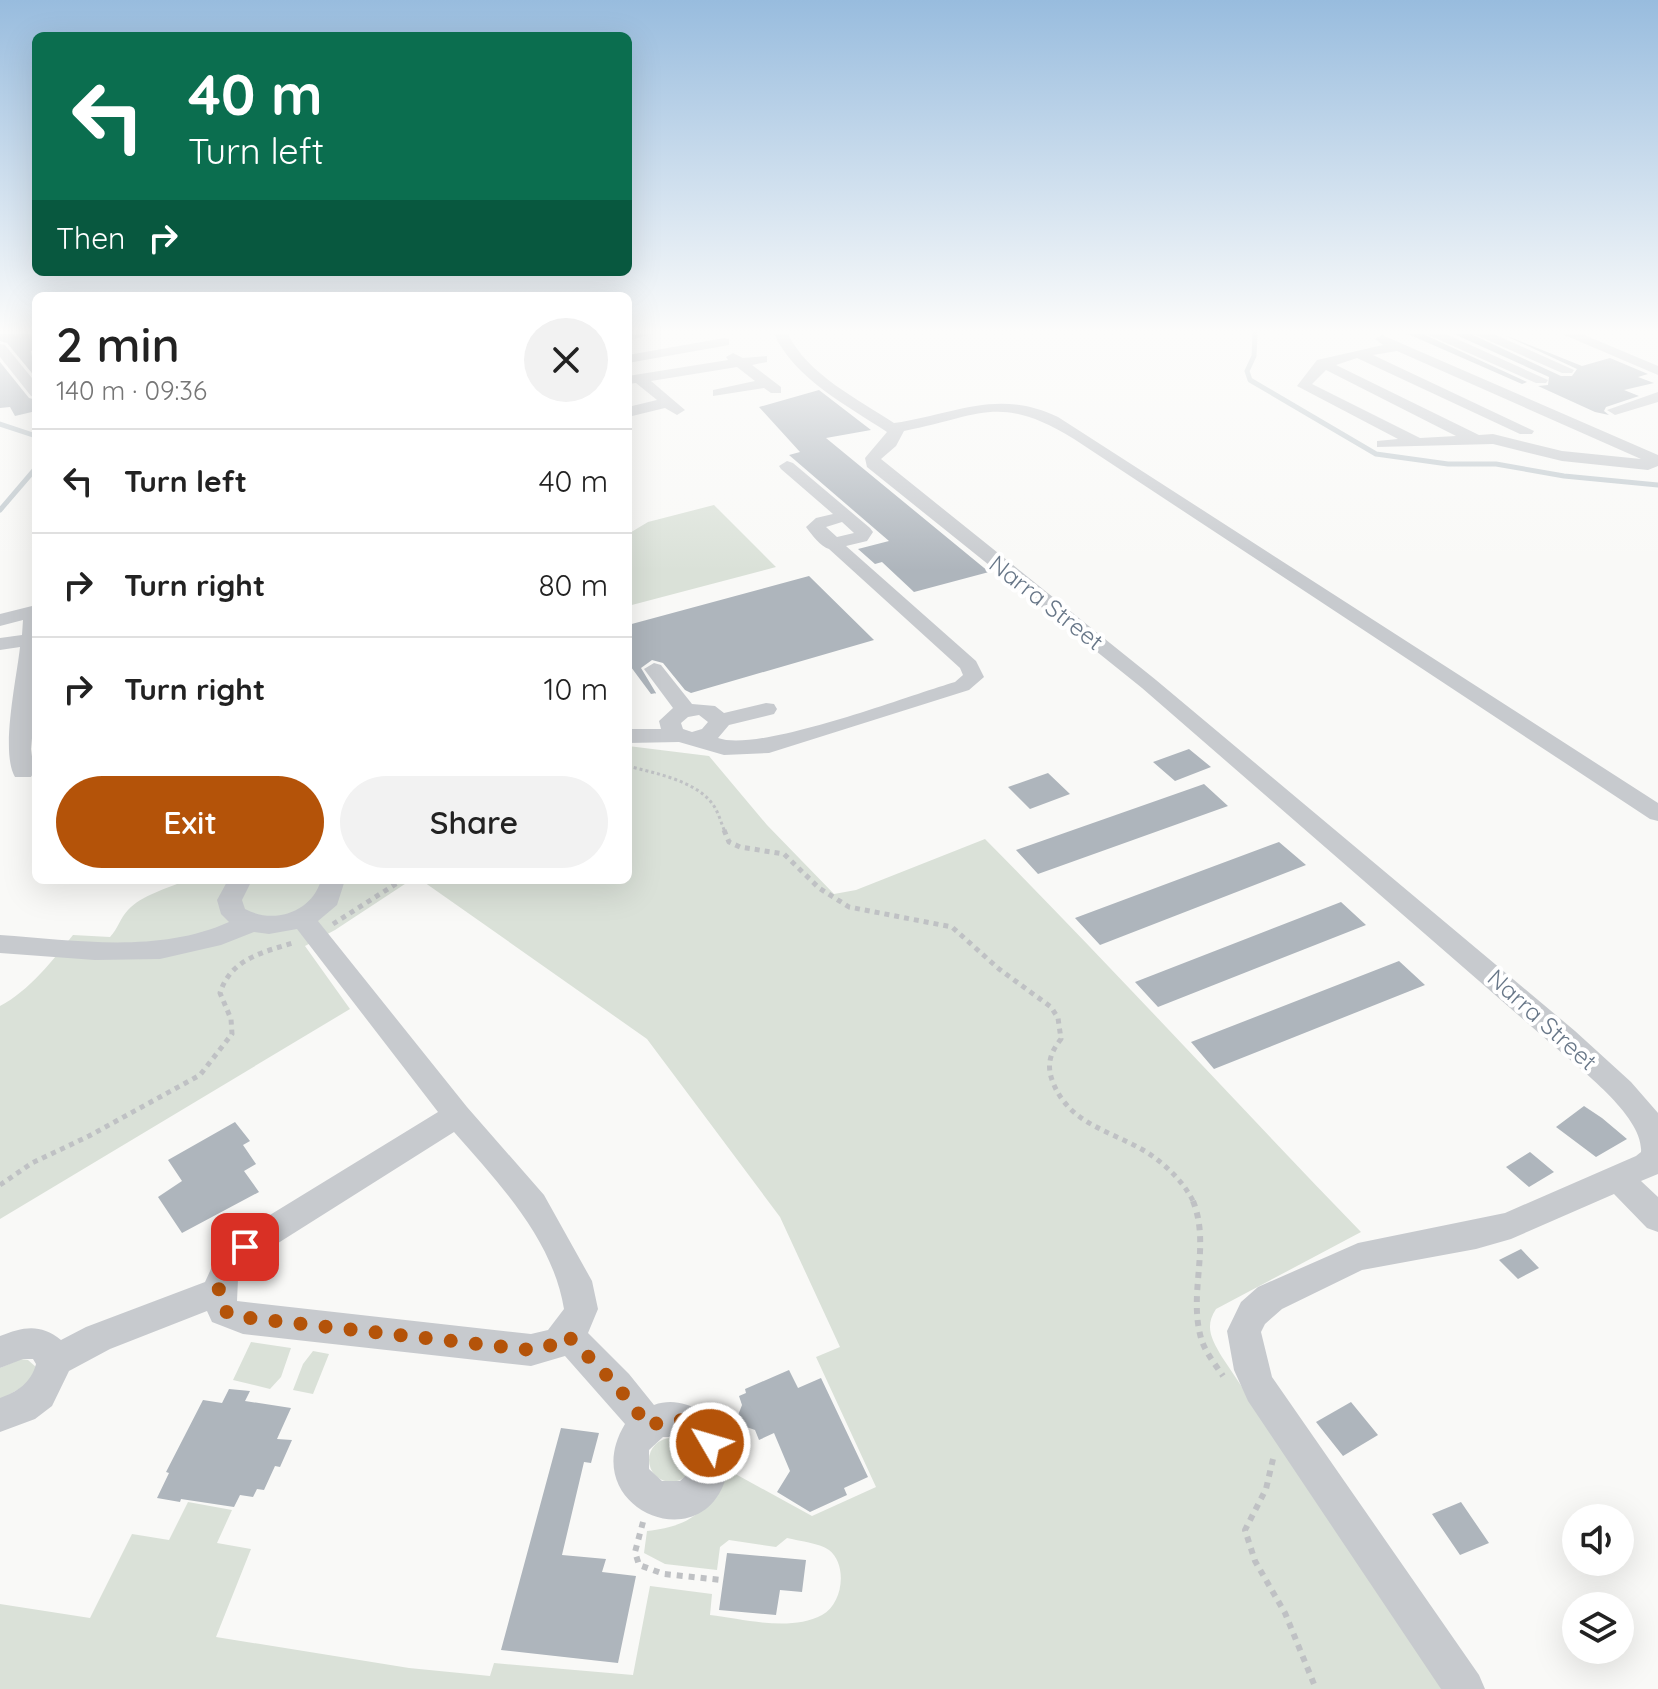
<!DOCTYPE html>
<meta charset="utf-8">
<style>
body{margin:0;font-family:Quicksand,sans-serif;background:#f2f2f2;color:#222;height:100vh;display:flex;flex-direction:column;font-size:30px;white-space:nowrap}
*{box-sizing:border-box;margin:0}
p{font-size:26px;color:#767676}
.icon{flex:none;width:44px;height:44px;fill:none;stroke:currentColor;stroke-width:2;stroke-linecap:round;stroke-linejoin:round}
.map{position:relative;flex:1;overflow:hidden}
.side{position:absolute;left:32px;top:292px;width:600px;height:592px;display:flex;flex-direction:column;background:#fff;border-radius:12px;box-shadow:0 8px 32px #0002}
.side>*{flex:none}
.banner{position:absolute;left:32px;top:32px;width:600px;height:244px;border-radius:12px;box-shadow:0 8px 32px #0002;background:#0b6e4f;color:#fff;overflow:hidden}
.tools{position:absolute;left:1562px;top:1504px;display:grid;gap:16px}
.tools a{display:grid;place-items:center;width:72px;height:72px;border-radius:50%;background:#fff;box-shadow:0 8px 32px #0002;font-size:40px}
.pin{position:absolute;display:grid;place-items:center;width:68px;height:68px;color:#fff;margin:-34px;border-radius:16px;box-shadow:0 4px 12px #0006}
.me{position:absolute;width:88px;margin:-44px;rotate:308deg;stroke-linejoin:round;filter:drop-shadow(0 0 6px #0008)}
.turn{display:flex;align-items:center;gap:28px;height:168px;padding:0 24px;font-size:36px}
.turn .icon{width:104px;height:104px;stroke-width:2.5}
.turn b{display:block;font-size:56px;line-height:68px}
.then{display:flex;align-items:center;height:76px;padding:0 24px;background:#0003;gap:16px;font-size:30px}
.round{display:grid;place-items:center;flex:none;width:84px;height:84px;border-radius:42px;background:#f2f2f2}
.summary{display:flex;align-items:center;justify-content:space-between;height:136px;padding:0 24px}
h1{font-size:48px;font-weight:600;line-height:60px}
.button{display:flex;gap:16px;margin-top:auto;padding:16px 24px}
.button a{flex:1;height:92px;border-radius:48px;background:#b45309;color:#fff;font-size:32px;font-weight:600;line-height:92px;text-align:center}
.button a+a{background:#f2f2f2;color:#222}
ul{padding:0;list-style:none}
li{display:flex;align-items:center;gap:24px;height:104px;padding:0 24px;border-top:2px solid #e0e0e0}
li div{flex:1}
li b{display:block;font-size:30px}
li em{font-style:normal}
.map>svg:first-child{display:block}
</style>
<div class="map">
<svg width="1658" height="1689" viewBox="0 0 1658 1689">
<rect width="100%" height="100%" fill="#f9f9f7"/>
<path fill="#dae1d8" d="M714,505L776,567L628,606V534L648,522Z
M628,746L709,756L767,825L834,894L856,890L985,839C1113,968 1235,1102 1361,1232L1216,1309C1204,1327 1212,1340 1222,1357L1443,1689H0V1604L90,1618L132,1534L169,1540L188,1502L232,1510L217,1543L251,1549L216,1637L409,1668L490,1676L494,1663L633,1675L650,1586L712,1594L710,1615C744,1619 790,1632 822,1615C843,1604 848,1565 829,1550C819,1543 799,1541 787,1538L776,1547L729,1540L720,1547L717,1570L665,1564L644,1553L647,1531C694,1526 707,1509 730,1471L812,1516L876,1487L816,1357L840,1347L780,1217L647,1039L421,880H628Z
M187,880H411L335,930L305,946L350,1009L0,1219V1006C29,991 53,960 73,935L110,937C118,929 120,918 128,910C142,895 168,888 187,880Z
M251,1342L291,1348L281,1377L270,1389L233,1380Z
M313,1351L329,1354L313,1394L293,1390L303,1364Z
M21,1359L28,1360L36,1367L34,1380L0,1400V1368Z
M649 1460a22 22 0 1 1 44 0a22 22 0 1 1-44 0Z"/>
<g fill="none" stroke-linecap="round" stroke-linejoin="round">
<path stroke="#c0c9ce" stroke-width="5" d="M1255,334L1254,356L1247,371L1250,380L1376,454L1448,464H1496L1564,476L1658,485
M0,424L36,436
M0,510L36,468"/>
</g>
<path fill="#aeb5bc" d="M0,334H36V350L31,351L36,378L7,343L0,341Z
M1408,334H1423L1527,382L1522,384Z
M1454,334H1471L1561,376H1572L1577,369L1502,334L1582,366L1610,358L1648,374L1638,377L1654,383L1624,390L1639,396L1606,407L1604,411L1609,415L1595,412L1538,386L1548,385L1549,377Z
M0,362L29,398L36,400V411L15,416L10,407L0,408Z
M819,390L871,430L826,438L989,572L914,592L882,562L875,564L858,549L889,541L789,455L800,452L759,407Z
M809,576L874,640L691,693L685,690L663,663L652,660L641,668L659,698L656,693L651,694L628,663V625Z
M1189,749L1211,767L1175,781L1153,762Z
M1048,773L1070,794L1030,809L1008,787Z
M1204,784L1228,806L1038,874L1016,850Z
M1279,842L1306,865L1100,945L1075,918Z
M1341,902L1366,925L1158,1007L1135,982Z
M1399,961L1425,985L1214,1069L1191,1042Z
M1584,1106L1602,1118L1627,1139L1596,1157L1556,1127Z
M235,1122L250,1141L243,1145L256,1164L244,1171L259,1192L182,1233L158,1197L182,1181L168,1160Z
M1530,1152L1554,1172L1529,1187L1506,1167Z
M1521,1249L1539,1268L1518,1279L1499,1260Z
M789,1370L798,1388L821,1378L868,1477L844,1488L847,1495L810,1512L777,1492L790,1471L774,1433L759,1440L755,1430L735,1423L742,1405L739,1396L746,1393L745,1389Z
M229,1389L250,1391L245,1401L291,1408L277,1439L292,1440L280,1467L275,1466L264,1490L257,1489L253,1497L240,1495L234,1507L181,1499L180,1502L157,1498L169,1473L166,1472L203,1400L222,1403Z
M1351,1402L1378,1435L1343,1456L1316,1422Z
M561,1428L599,1433L591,1463L584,1462L562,1555L606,1559L602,1572L636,1576L618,1663L501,1650Z
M1461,1502L1489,1543L1460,1555L1432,1514Z
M727,1553L806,1560L802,1592L780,1590L776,1615L719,1610Z"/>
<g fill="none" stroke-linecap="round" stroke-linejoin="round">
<path stroke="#bfc1c4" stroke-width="3" stroke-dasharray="3 3" stroke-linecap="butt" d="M628,766C654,773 693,780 711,802C718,810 721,823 725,832"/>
<path stroke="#bfc1c4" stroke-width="5" stroke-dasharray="5 5" stroke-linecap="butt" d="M724,830L729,842L740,847L784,854L819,888L849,907L952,927L999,969L1051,1007L1058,1018L1061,1039C1049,1054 1046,1067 1054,1085C1072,1126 1113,1131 1148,1153C1167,1166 1184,1182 1194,1203
M333,924L402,880
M0,1185L32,1163L89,1136L200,1075L232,1034L231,1019L220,993C231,958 264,952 296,942"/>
<path stroke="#bfc1c4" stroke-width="6" stroke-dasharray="6 6" stroke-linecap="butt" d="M1193,1201C1211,1246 1188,1292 1201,1338C1205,1352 1215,1364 1223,1376
M1273,1459L1266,1489L1245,1530L1255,1561L1285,1613L1316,1689
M643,1522L635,1552L639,1565L664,1574L721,1580"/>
<path fill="#c7cace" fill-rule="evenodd" d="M628,334H653L628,341Z
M774,334H788C808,375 858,399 894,423C956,414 997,388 1058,417L1658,803V821L1650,819L1074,439C999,393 981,416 904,431L896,446L881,459L1156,680L1575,1031L1631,1082L1658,1113V1174L1641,1181L1658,1197V1232L1647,1228L1614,1194L1511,1239L1476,1249L1362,1270L1282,1309L1265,1324L1261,1332L1272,1377L1479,1675L1485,1689H1441L1248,1401L1234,1370L1227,1331L1241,1302L1258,1287L1358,1243L1505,1213L1636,1156L1641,1152C1644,1117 1580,1069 1555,1047L1142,688L867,467L865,458L887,432C848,406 795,379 774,334Z
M1426,334H1446L1548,380L1546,383H1536Z
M1474,334H1494L1574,370L1572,373H1562Z
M1562,334H1582L1658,366V375Z
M1382,335L1658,455V466L1648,470L1562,461L1493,444L1377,447V441L1398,439L1297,386L1317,360L1383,345L1375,339ZM1397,351L1641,459L1562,451L1493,434L1479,435L1336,365L1357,358L1520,434H1532L1534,431L1373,355ZM1326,370L1456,436L1420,438L1312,384Z
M724,338L729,339V345L628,363V355Z
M0,344L5,345L36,383V397L31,396L0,357Z
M733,353L743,358L767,356V362L752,365L781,387V393H771L764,388L713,396V390L755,381L737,367L651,381L685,410L677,415L665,408L628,417V407L657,400L636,383L628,384V376L728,360L726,357Z
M1658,392V402L1615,415L1607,410Z
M787,461L793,463L870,528L873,532L867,541L846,546L976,661L984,677L969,690L769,753L724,755L679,742L628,743V729H661L659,721L673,708L644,669L654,663L661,665L692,704L715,706L724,713L766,703L774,704L777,709L774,714L729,725L718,738C759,753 907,696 955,682L963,675L960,668L829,549C821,547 812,535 806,527L816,518L833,514L781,469L779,466ZM842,522L854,533L837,537L826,527ZM699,715L708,722L702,729L692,732L683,729L681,723L688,717Z
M36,605V695L31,749L34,772L31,777H15C0,752 17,677 20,647L0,650V638L22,635L23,620L0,626V614Z
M228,880H252L242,900L245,909C274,925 312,912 321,880H345L337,905L318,921L467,1107L544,1195L592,1281L598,1309L588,1333L629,1374L654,1405C671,1399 686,1403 701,1411C717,1418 725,1434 729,1450C732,1463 728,1474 723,1486C692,1558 577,1503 625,1424L565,1356L531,1366L243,1334L212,1322L207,1311L110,1349L69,1371L52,1406L35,1419L0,1432V1398C17,1392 31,1383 36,1364L33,1359H23L0,1368V1336C23,1327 40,1323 61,1340L86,1327L205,1282L216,1258L234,1237L438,1112L297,929L269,934L254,932L221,945L160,959L95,960L0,953V935C75,940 158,954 229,922L221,914L217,900ZM454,1132C499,1183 553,1240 564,1309L548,1330L531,1334L237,1301L238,1279L256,1257ZM663,1437H680L693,1450V1469L680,1481H662L649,1469V1450Z"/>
</g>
<linearGradient id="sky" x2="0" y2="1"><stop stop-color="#98bcde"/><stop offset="0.58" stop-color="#fcfcfb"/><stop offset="1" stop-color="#fcfcfb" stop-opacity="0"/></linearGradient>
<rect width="1658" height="571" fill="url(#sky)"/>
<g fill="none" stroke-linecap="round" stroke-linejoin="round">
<path stroke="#b45309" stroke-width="14" stroke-dasharray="0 25.2" d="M245,1247C227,1264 203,1298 232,1316L531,1350L546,1348L567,1335L617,1386L649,1427C673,1414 696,1418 710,1443"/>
</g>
<g text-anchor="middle" stroke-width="8" stroke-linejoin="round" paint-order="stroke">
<g font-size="24" fill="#687788" stroke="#fff">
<text transform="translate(1046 603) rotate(38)" y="8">Narra Street</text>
<text transform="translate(1542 1020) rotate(42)" y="8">Narra Street</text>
</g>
</g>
</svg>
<div class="tools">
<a><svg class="icon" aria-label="sound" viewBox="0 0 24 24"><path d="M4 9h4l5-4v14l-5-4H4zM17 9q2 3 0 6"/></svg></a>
<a><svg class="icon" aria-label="layers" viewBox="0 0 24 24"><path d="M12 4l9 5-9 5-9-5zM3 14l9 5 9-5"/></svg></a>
</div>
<div class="pin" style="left:245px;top:1247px;background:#d93025"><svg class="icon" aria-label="arrive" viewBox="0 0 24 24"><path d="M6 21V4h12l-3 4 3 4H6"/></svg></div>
<svg class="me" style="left:710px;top:1443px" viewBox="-20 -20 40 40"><circle r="17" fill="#b45309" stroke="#fff" stroke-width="3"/><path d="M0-11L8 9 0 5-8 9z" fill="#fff"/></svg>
<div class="banner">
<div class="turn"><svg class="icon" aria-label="left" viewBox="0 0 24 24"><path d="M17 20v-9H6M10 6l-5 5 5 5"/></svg><div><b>40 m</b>Turn left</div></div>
<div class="then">Then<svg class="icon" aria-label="right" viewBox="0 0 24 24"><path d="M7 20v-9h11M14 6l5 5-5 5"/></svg></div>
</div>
<section class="side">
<div class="summary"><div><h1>2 min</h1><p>140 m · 09:36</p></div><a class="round"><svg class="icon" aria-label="close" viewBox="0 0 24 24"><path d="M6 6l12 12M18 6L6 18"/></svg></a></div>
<ul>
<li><svg class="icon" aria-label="left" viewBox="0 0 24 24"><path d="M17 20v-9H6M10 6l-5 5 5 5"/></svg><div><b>Turn left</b></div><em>40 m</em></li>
<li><svg class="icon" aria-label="right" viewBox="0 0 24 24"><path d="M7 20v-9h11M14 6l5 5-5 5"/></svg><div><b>Turn right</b></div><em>80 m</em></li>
<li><svg class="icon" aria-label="right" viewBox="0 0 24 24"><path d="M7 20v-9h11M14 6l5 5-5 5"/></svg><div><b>Turn right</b></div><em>10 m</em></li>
</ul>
<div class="button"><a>Exit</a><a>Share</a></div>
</section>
</div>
